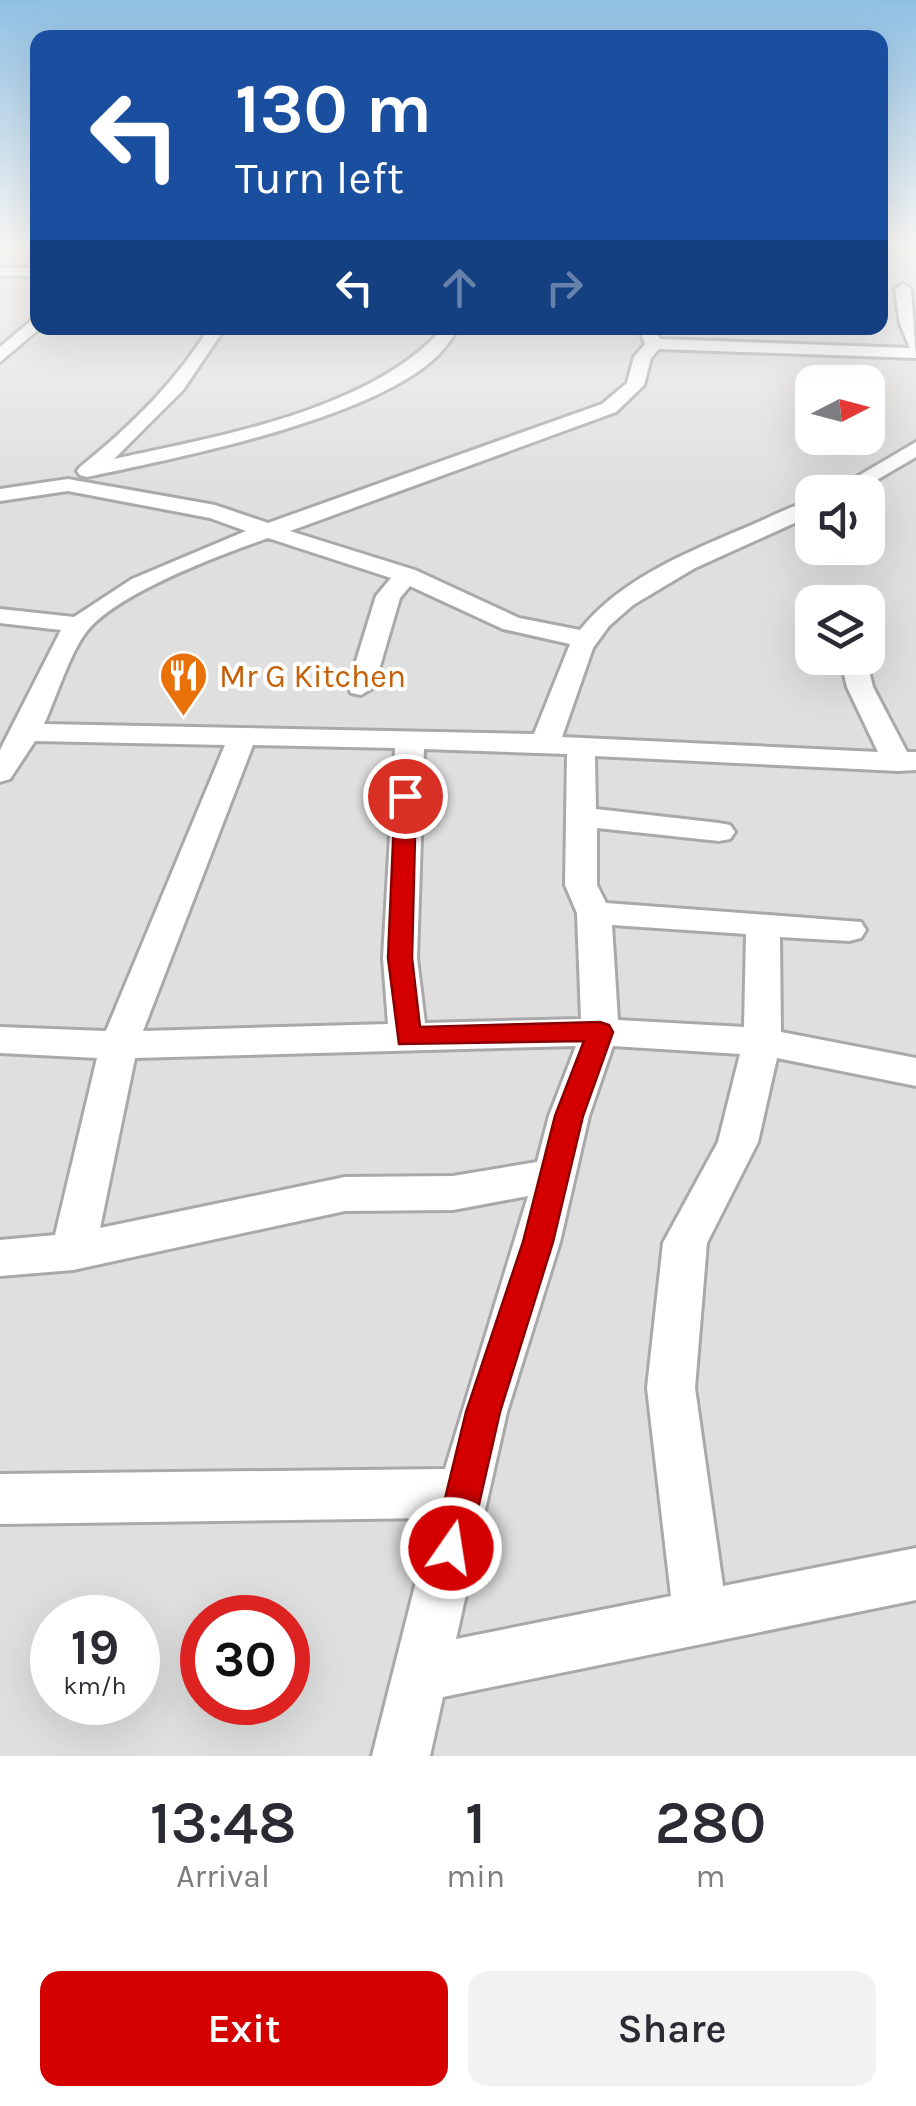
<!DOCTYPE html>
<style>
body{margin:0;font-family:Karla,sans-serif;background:#f2f2f3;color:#2b2b33;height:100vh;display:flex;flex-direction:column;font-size:38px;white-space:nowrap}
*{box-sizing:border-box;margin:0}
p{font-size:32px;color:#7c7c81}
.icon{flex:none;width:55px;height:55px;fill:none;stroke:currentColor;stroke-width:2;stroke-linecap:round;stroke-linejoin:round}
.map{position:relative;height:1756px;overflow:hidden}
.drawer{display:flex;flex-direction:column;background:#fff;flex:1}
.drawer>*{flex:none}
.top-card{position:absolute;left:30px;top:30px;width:858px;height:305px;border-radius:20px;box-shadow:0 10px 40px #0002;background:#1a4fa0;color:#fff;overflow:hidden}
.needle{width:65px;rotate:84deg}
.fabs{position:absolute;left:795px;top:365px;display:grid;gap:20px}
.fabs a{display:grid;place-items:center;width:90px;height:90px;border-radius:20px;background:#fff;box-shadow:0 10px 40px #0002;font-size:50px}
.speed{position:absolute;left:30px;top:1595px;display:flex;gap:20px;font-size:50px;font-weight:700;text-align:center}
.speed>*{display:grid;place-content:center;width:130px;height:130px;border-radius:50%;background:#fff;box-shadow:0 10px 40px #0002;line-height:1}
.speed small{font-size:25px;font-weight:400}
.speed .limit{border:15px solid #d22;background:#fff;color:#111}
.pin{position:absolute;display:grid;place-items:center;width:85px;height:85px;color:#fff;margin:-42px;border:5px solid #fff;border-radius:50%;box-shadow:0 2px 10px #0007}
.me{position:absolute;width:110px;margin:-55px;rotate:13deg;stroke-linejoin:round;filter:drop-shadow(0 0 8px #0008)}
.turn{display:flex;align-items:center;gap:35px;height:210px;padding:0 40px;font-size:45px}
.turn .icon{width:130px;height:130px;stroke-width:2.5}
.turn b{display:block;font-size:70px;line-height:85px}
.lanes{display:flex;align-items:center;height:95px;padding:0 40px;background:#0003;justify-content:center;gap:50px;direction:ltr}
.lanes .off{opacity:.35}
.eta{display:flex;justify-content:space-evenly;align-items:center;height:170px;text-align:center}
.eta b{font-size:60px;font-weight:600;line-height:70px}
.action{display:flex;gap:20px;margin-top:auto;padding:20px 40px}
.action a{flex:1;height:115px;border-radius:20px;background:#d40000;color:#fff;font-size:40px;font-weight:600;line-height:115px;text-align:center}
.action a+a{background:#f2f2f3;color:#2b2b33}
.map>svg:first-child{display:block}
</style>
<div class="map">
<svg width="916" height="1756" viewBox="0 0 916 1756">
<rect width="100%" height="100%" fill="#f2efe9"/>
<path fill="#e0dfdf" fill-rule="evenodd" d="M0,244H37L38,328H880V244H916V1756H0ZM812,382H868V438H812ZM812,492H868V548H812ZM812,602H868V658H812ZM52,1618H138V1702H52ZM202,1618H288V1702H202Z"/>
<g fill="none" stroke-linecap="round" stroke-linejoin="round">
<defs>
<path id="minor" d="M0,268H38V276H0Z
M903,284L911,289L916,358L659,349L651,358L644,385L616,412L290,531L415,570L519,618L580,630C622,577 693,550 754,524C773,516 792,505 812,501V515L695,568L633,605L609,626L593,648L562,737L878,752L847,687L840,658H866L873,687L907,752H916V770L898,771L595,756L596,809L719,823L730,825L735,832L730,839L719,841L597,828V885L606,903L861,922L866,930L861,938L849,941L780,937L781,1032L916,1058V1086L777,1058L758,1142L707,1243L695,1388L723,1586L916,1548V1600L443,1697L430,1756H372L432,1518L0,1524V1474L445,1469L528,1196L453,1210L345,1211L73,1270L0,1276V1240L55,1235L97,1058L0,1053V1027L106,1031L225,745L35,741L10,779L0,782V750L61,630L0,623V609L74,617L132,579L246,531L210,518L68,491L0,501V489L68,479L215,505L268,523L602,404L627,383L634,357L645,344L639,328H655L660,339L910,348L900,324L895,289ZM268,538L391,578L376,596L348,687L351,693L361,695L374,687L400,598L410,586L503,629L570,644L534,734L44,724C56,698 70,652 87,631C119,592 220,555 268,538ZM253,745L395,748L383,958L388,1024L143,1031ZM424,749L567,754L565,885L577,913L581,1019L425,1023L417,958ZM612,925L746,934L744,1027L618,1020ZM576,1046L549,1116L537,1162L453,1176L345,1177L100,1228L135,1058ZM613,1046L740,1054L718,1142L663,1243L647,1388L671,1596L456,1639L507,1412L560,1242L589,1116Z
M38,315L40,328L0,362V347Z
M209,328H225L183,390L114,459C216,437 373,410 443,328H459C452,338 444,350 435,358C368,420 178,458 87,477L80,475L77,471L80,467C130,427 175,383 209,328Z
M916,442V457L856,492H831Z
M840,594L849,596L852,602H828L831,596Z"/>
</defs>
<use href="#minor" stroke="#a9a9a9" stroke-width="6"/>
<use href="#minor" fill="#fff" fill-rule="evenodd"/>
</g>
<linearGradient id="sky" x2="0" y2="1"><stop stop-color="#8fc0e4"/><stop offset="0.5" stop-color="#f9f8f5"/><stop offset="1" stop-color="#f9f8f5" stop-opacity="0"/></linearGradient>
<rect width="916" height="490" fill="url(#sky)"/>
<path fill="#d40000" stroke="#8a0000" stroke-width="2.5" d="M405,789L416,796L412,958L420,1027L600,1022L609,1025L613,1032L583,1116L553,1242L500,1412L469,1548L464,1561L451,1566L438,1561L433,1548L466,1412L523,1242L555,1116L584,1041L399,1044L388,958L395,796Z"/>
<defs>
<symbol id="restaurant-pin" viewBox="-11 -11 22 30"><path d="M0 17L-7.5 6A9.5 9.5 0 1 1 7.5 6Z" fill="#e8710a" stroke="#fff"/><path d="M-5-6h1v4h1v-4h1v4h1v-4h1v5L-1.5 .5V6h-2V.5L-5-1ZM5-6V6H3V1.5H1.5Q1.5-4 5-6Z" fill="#fff"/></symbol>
</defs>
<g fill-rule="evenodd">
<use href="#restaurant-pin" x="156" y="648" width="55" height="75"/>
</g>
<g text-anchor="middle" stroke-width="8" stroke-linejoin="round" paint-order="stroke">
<g font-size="32" fill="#c56008" stroke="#fff" text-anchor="start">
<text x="219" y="687">Mr G Kitchen</text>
</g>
</g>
</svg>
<div class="fabs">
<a><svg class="needle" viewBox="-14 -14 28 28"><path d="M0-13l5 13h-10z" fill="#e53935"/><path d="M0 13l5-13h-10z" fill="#7c7c81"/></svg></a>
<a><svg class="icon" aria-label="sound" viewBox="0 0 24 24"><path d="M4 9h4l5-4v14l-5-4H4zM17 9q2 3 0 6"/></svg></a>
<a><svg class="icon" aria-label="layers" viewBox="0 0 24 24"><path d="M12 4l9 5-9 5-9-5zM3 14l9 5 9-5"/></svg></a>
</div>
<div class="speed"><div>19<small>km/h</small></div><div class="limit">30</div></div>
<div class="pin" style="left:405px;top:796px;background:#d93025"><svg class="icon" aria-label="arrive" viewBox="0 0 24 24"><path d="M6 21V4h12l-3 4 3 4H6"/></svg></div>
<svg class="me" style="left:451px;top:1548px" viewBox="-20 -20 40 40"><circle r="17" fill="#d40000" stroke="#fff" stroke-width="3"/><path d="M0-11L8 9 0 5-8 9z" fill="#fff"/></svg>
<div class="top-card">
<div class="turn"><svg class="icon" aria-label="left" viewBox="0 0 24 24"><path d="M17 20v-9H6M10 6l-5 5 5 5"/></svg><div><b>130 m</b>Turn left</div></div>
<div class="lanes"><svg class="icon" aria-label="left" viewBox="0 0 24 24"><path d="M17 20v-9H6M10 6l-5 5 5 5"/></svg><svg class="icon off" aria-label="ahead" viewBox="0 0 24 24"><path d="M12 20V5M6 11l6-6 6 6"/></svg><svg class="icon off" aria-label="right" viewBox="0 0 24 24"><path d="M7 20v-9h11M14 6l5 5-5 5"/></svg></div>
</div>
</div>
<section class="drawer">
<div class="eta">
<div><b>13:48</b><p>Arrival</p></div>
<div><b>1</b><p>min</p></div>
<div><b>280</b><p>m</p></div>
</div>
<div class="action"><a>Exit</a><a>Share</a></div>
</section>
